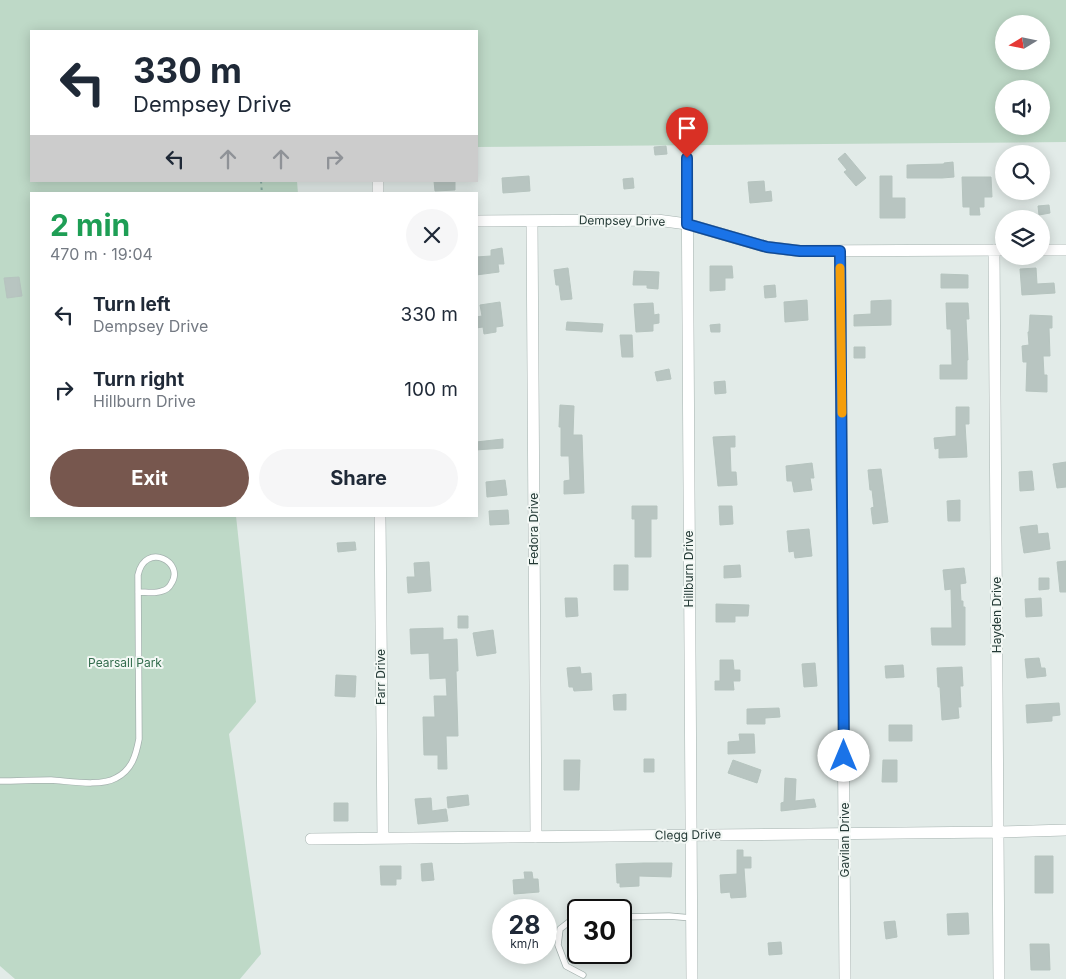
<!DOCTYPE html>
<meta charset="utf-8">
<style>
body{margin:0;font-family:Inter,sans-serif;background:#f6f6f7;color:#1f2937;height:100vh;display:flex;flex-direction:column;font-size:19px;white-space:nowrap}
*{box-sizing:border-box;margin:0}
p{font-size:16px;color:#747a83}
.icon{flex:none;width:28px;height:28px;fill:none;stroke:currentColor;stroke-width:2;stroke-linecap:round;stroke-linejoin:round}
.map{position:relative;flex:1;overflow:hidden}
.details{position:absolute;left:30px;top:192px;width:448px;height:325px;display:flex;flex-direction:column;background:#fff;border-radius:0px;box-shadow:0 2px 12px #0003}
.details>*{flex:none}
.banner{position:absolute;left:30px;top:30px;width:448px;height:152px;border-radius:0px;box-shadow:0 2px 12px #0003;background:#fff;color:#1f2937;overflow:hidden}
.needle{width:32px;rotate:260deg}
.tools{position:absolute;left:995px;top:15px;display:grid;gap:10px}
.tools a{display:grid;place-items:center;width:55px;height:55px;border-radius:50%;background:#fff;box-shadow:0 2px 12px #0003;font-size:25px}
.speed{position:absolute;left:492px;top:899px;display:flex;gap:10px;font-size:25px;font-weight:700;text-align:center}
.speed>*{display:grid;place-content:center;width:65px;height:65px;border-radius:50%;background:#fff;box-shadow:0 2px 12px #0003;line-height:1}
.speed small{font-size:12px;font-weight:400}
.speed .limit{border:2px solid #111;border-radius:8px;background:#fff;color:#111}
.pin{position:absolute;display:grid;place-items:center;width:42px;height:42px;color:#fff;margin:-51px -21px;border-radius:50% 50% 50% 0;rotate:-45deg;box-shadow:0 0 5px #0007}
.pin .icon{rotate:45deg}
.me{position:absolute;width:55px;margin:-28px;rotate:0deg;stroke-linejoin:round;filter:drop-shadow(0 0 4px #0008)}
.turn{display:flex;align-items:center;gap:18px;height:105px;padding:0 20px;font-size:22px}
.turn .icon{width:65px;height:65px;stroke-width:2.5}
.turn b{display:block;font-size:35px;line-height:42px}
.lanes{display:flex;align-items:center;height:48px;padding:0 20px;background:#0003;justify-content:center;gap:25px;direction:ltr}
.lanes .off{opacity:.35}
.round{display:grid;place-items:center;flex:none;width:52px;height:52px;border-radius:26px;background:#f6f6f7}
.overview{display:flex;align-items:center;justify-content:space-between;height:85px;padding:0 20px}
h1{font-size:30px;font-weight:700;line-height:38px;color:#1e9e55}
.primary-button{display:flex;gap:10px;margin-top:auto;padding:10px 20px}
.primary-button a{flex:1;height:58px;border-radius:30px;background:#77574e;color:#fff;font-size:20px;font-weight:700;line-height:58px;text-align:center}
.primary-button a+a{background:#f6f6f7;color:#1f2937}
ul{padding:0;list-style:none}
li{display:flex;align-items:center;gap:15px;height:75px;padding:0 20px}
li div{flex:1}
li b{display:block;font-size:19px}
li em{font-style:normal}
.map>svg:first-child{display:block}
</style>
<div class="map">
<svg width="1066" height="979" viewBox="0 0 1066 979">
<rect width="100%" height="100%" fill="#e2ebe8"/>
<path fill="#bed9c7" fill-rule="evenodd" d="M0,0H1066V142L476,147V31H31V181H297L298,194H31V516H236L256,702L229,734L261,954L240,979H15L0,966ZM1004,24H1041V61H1004ZM1004,89H1041V126H1004Z"/>
<path fill="#b8c5c1" stroke="#b6c4bf" d="M666,146L667,154L655,155L654,147Z
M845,153L866,178L856,186L844,172L847,170L838,159Z
M953,162L954,177L942,178H907V165L944,164V163Z
M529,176L530,191L503,193L502,178Z
M880,176H892V198H905V218H880Z
M962,177H991L992,197H984V207H979L980,215H970V207H963Z
M633,178L634,188L624,189L623,179Z
M434,181H455V190L435,191Z
M764,181L765,192L771,191L772,201L750,203L748,182Z
M1049,205L1050,213L1039,215L1038,206Z
M502,248L504,264H498L499,272L476,275V257L491,256V250Z
M710,266H732L733,278H725V290L710,291Z
M568,268L572,299L561,300L559,285H556L554,270Z
M1036,268L1037,284L1054,283L1055,293L1022,295L1020,269Z
M634,271L659,272L658,289L647,288V285H633Z
M941,274L968,275V288H941Z
M19,277L22,296L7,298L4,278Z
M775,285L776,297L765,298L764,286Z
M807,300L808,320L785,322L784,302Z
M891,300V325L854,326V315L871,314V301Z
M500,302L503,326L496,327V332L484,334L483,327L476,328V317L482,316L480,305Z
M653,303L654,315L659,314V323L653,324V331L636,332L634,304Z
M946,303H968L969,319H966L968,360H967V379H940V365H952L951,329H947Z
M1030,315L1052,316V328H1049L1050,356H1043L1044,375H1047V392L1026,391L1027,362H1023L1022,346L1029,345L1028,332H1029Z
M567,322L603,324L602,332L566,330Z
M720,324V332H711L710,325Z
M620,335H632L633,357H622Z
M854,347H865V358H854Z
M669,369L671,379L657,381L655,372Z
M725,381L726,393L715,394L714,382Z
M560,405L574,406L573,435H582L584,493L564,494V481L570,480L569,456H561V427H559Z
M956,407H969V424H965L967,457L939,458V448L935,449L934,438L956,436Z
M735,436V447H730L731,472H736L737,485L718,486L713,437Z
M503,439V448L476,450V442Z
M1066,462V487L1057,488L1053,464Z
M812,463L814,478H810L812,490L794,492L792,481H787L786,466Z
M881,469L888,522L873,524L871,508L874,507L872,490H870L868,470Z
M1032,471L1034,490L1020,491L1019,472Z
M505,480L507,495L487,497L486,482Z
M960,500V521H948L947,501Z
M632,506H657V519H651V557H635V519H632Z
M719,506H732L733,524L720,525Z
M508,510L509,524L490,525L489,511Z
M1037,525L1038,534L1048,533L1050,549L1024,553L1020,527Z
M809,529L812,556L795,558L794,551L789,552L787,531Z
M355,542L356,550L338,552L337,543Z
M1066,561V592H1060L1057,562Z
M429,562L431,591L408,593L407,577H415L414,563Z
M614,565H628V590H614Z
M740,565L741,577L724,578V566Z
M964,568L966,583L960,584L961,601H963V607H965V645H932L931,628H952L951,589L945,590L943,570Z
M1039,578H1049V589L1039,590Z
M565,598H577L578,616L566,617Z
M1041,598L1042,616L1026,617L1025,599Z
M716,604L749,605L748,616H735V622H716Z
M458,616H468V628H458Z
M443,628V640L457,639L458,671H456L458,736H446L447,769H438V755H424L423,717H435L434,696H447L446,678L430,679L429,653L411,654L410,629Z
M493,630L496,653L477,656L473,633Z
M1039,658L1041,668H1045L1046,676L1027,678L1025,659Z
M720,660H733L734,670H740V681H733L734,690H715V681H720Z
M815,663L817,686L804,687L802,664Z
M903,665L904,677L886,678L885,666Z
M580,667L581,674L591,673L592,690L574,691L573,687H569L567,668Z
M962,667L963,686H960L961,707H958L959,718L942,720L940,687H938L937,668Z
M336,675L356,676L355,697L335,696Z
M626,694V710H614L613,695Z
M1059,703L1060,715L1052,716V721L1027,723L1026,705Z
M779,708L780,717L765,718V724H747V709Z
M889,725H912V741H889Z
M739,734H754L755,753L728,754V742L740,741Z
M644,759H654V772H644Z
M564,760H580L579,790H564Z
M733,760L761,770L757,783L728,773Z
M883,760H897V782H882Z
M785,778L796,779L795,801L814,799L816,807L781,811V803L784,802Z
M468,795L469,805L448,808L447,797Z
M431,798L432,811L446,809L448,821L418,824L415,799Z
M334,803H348V821H334Z
M737,850H743V857H751V868H744L746,897L731,898L730,892L721,893L720,875L737,874Z
M1035,856H1053V893H1035Z
M432,863L434,880L422,881L421,864Z
M644,863H672L671,877L639,876V886L620,887V883H617L616,864Z
M380,866H401V879H396V885H381Z
M524,872H532L533,879H538L539,892L514,894L513,880L525,879Z
M968,913L969,934L948,935L947,914Z
M895,921L897,937L886,939L884,922Z
M781,942L782,954L769,955L768,943Z
M1030,944H1049L1050,970H1031Z"/>
<g fill="none" stroke-linecap="round" stroke-linejoin="round">
<defs>
<path id="service" d="M0,781C17,781 34,780 51,780C69,781 100,787 116,778C132,770 136,755 139,739L138,575C145,541 186,562 171,584C169,588 166,590 162,591C155,594 146,592 138,592
M621,917L669,916L692,918
M579,921L569,922L560,929L558,945L566,966L583,975"/>
<path id="minor" d="M687,158L692,979
M378,181V194
M476,221L657,220L687,224L767,247L800,251L1004,250
M532,221L536,837
M994,250L999,979
M1041,250H1066
M840,251L845,979
M380,516L383,838
M311,839L999,832L1066,830"/>
</defs>
<use href="#service" stroke="#a5b2af" stroke-width="7"/>
<use href="#minor" stroke="#a5b2af" stroke-width="12"/>
<path stroke="#86aba2" stroke-width="2" stroke-dasharray="2.5 4" stroke-linecap="butt" d="M261,181L262,194"/>
<use href="#service" stroke="#fff" stroke-width="5.5"/>
<use href="#minor" stroke="#fff" stroke-width="11"/>
</g>
<g fill="none" stroke-linecap="round" stroke-linejoin="round">
<defs>
<path id="route" d="M687,158V224L767,247L800,251H840L844,756"/>
</defs>
<use href="#route" stroke="#114b97" stroke-width="12"/>
<use href="#route" stroke="#1a73e8" stroke-width="9"/>
<path stroke="#f59e0b" stroke-width="9" d="M840,268L842,413"/>
</g>
<g text-anchor="middle" stroke-width="4" stroke-linejoin="round" paint-order="stroke">
<g font-size="12" fill="#243a36" stroke="#f3f8f5">
<text transform="translate(622 221) rotate(1)" y="4">Dempsey Drive</text>
<text transform="translate(534 529) rotate(-90)" y="4">Fedora Drive</text>
<text transform="translate(689 569) rotate(-90)" y="4">Hillburn Drive</text>
<text transform="translate(997 615) rotate(-90)" y="4">Hayden Drive</text>
<text transform="translate(381 677) rotate(-90)" y="4">Farr Drive</text>
<text transform="translate(688 835) rotate(-1)" y="4">Clegg Drive</text>
<text transform="translate(845 840) rotate(-90)" y="4">Gavilan Drive</text>
</g>
<g font-size="12" fill="#336c4d" stroke="#f3f8f5">
<text x="125" y="667">Pearsall Park</text>
</g>
</g>
</svg>
<div class="tools">
<a><svg class="needle" viewBox="-14 -14 28 28"><path d="M0-13l5 13h-10z" fill="#e53935"/><path d="M0 13l5-13h-10z" fill="#747a83"/></svg></a>
<a><svg class="icon" aria-label="sound" viewBox="0 0 24 24"><path d="M4 9h4l5-4v14l-5-4H4zM17 9q2 3 0 6"/></svg></a>
<a><svg class="icon" aria-label="search" viewBox="0 0 24 24"><circle cx="10" cy="10" r="6"/><path d="M15 15l6 6"/></svg></a>
<a><svg class="icon" aria-label="layers" viewBox="0 0 24 24"><path d="M12 4l9 5-9 5-9-5zM3 14l9 5 9-5"/></svg></a>
</div>
<div class="speed"><div>28<small>km/h</small></div><div class="limit">30</div></div>
<div class="pin" style="left:687px;top:158px;background:#d93025"><svg class="icon" aria-label="arrive" viewBox="0 0 24 24"><path d="M6 21V4h12l-3 4 3 4H6"/></svg></div>
<svg class="me" style="left:844px;top:756px" viewBox="-20 -20 40 40"><circle r="19" fill="#fff"/><path d="M0-13L10 11 0 6-10 11z" fill="#1a73e8"/></svg>
<div class="banner">
<div class="turn"><svg class="icon" aria-label="left" viewBox="0 0 24 24"><path d="M17 20v-9H6M10 6l-5 5 5 5"/></svg><div><b>330 m</b>Dempsey Drive</div></div>
<div class="lanes"><svg class="icon" aria-label="left" viewBox="0 0 24 24"><path d="M17 20v-9H6M10 6l-5 5 5 5"/></svg><svg class="icon off" aria-label="ahead" viewBox="0 0 24 24"><path d="M12 20V5M6 11l6-6 6 6"/></svg><svg class="icon off" aria-label="ahead" viewBox="0 0 24 24"><path d="M12 20V5M6 11l6-6 6 6"/></svg><svg class="icon off" aria-label="right" viewBox="0 0 24 24"><path d="M7 20v-9h11M14 6l5 5-5 5"/></svg></div>
</div>
<section class="details">
<div class="overview"><div><h1>2 min</h1><p>470 m · 19:04</p></div><a class="round"><svg class="icon" aria-label="close" viewBox="0 0 24 24"><path d="M6 6l12 12M18 6L6 18"/></svg></a></div>
<ul>
<li><svg class="icon" aria-label="left" viewBox="0 0 24 24"><path d="M17 20v-9H6M10 6l-5 5 5 5"/></svg><div><b>Turn left</b><p>Dempsey Drive</p></div><em>330 m</em></li>
<li><svg class="icon" aria-label="right" viewBox="0 0 24 24"><path d="M7 20v-9h11M14 6l5 5-5 5"/></svg><div><b>Turn right</b><p>Hillburn Drive</p></div><em>100 m</em></li>
</ul>
<div class="primary-button"><a>Exit</a><a>Share</a></div>
</section>
</div>
